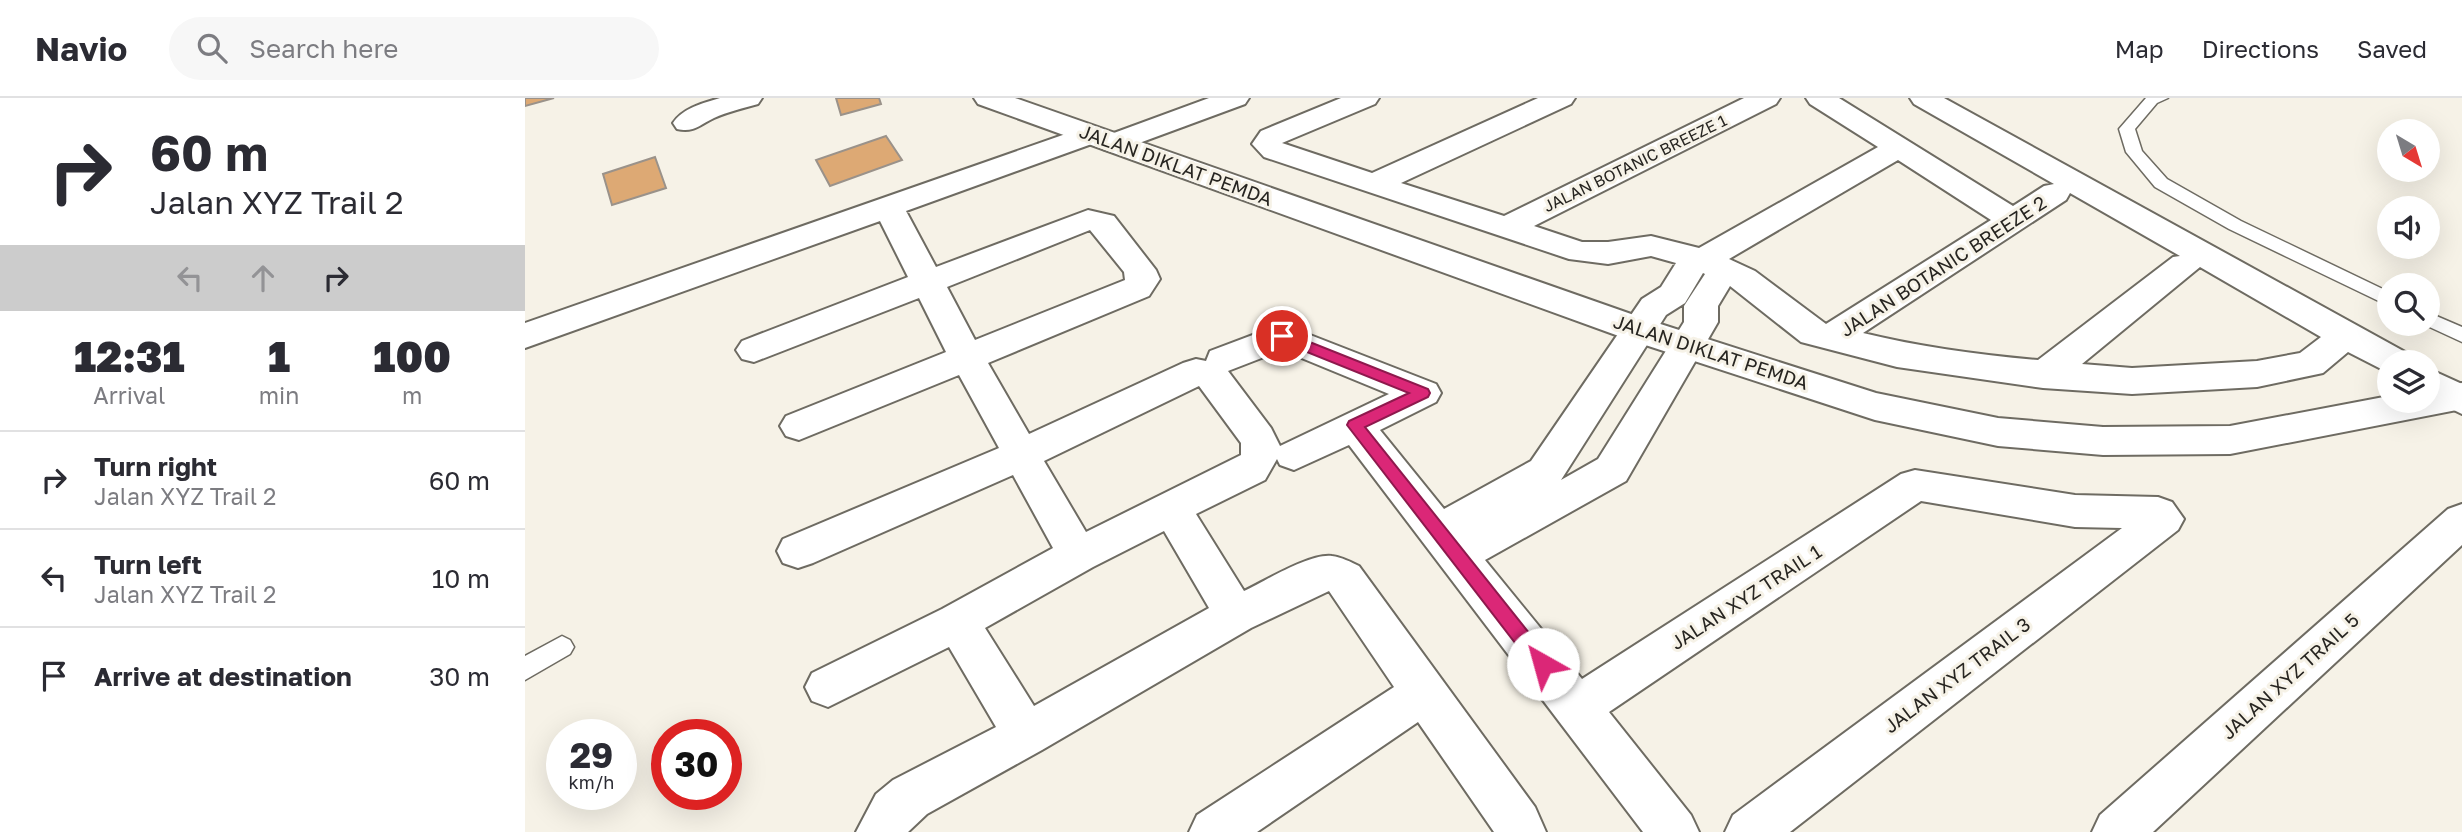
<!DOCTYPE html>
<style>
body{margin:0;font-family:"Golos Text",sans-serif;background:#f7f7f7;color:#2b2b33;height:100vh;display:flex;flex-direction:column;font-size:26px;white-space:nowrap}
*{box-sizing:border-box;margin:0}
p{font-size:23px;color:#7c7c81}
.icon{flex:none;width:38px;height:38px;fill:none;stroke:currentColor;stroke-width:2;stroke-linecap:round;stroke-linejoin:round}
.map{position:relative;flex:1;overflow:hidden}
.details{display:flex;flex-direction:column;background:#fff;width:525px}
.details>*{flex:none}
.hud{background:#fff;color:#2b2b33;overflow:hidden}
.needle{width:46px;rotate:142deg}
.tools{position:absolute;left:1852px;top:21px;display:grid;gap:14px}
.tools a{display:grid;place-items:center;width:63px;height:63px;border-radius:50%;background:#fff;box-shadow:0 7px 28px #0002;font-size:35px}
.speed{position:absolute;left:21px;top:621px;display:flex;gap:14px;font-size:35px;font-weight:700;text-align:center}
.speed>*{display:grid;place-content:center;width:91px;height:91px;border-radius:50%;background:#fff;box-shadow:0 7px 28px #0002;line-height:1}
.speed small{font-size:18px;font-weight:400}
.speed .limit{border:10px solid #d22;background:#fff;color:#111}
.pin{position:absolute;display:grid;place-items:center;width:60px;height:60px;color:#fff;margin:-30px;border:4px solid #fff;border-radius:50%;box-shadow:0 2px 7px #0007}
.me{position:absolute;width:77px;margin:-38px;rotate:322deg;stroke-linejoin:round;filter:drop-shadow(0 0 5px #0008)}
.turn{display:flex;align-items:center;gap:24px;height:147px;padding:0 35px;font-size:32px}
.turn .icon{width:91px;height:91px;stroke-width:2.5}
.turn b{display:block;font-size:49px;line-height:60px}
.lanes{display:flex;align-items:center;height:66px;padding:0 35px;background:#0003;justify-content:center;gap:35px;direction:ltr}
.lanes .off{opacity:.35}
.eta{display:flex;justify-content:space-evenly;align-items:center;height:119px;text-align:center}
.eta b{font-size:42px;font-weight:800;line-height:49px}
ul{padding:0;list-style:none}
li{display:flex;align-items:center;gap:21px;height:98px;padding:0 35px;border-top:2px solid #e1e1e2}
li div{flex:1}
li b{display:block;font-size:26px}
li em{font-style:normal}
header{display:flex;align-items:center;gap:42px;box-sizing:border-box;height:98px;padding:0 35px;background:#fff;border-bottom:2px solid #e1e1e2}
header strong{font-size:33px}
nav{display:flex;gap:38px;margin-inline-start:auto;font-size:24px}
.search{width:490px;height:63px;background:#f7f7f7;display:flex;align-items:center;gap:18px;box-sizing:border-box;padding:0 24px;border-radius:38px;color:#7c7c81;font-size:26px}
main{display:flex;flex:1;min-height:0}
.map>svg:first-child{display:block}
</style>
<header>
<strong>Navio</strong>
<div class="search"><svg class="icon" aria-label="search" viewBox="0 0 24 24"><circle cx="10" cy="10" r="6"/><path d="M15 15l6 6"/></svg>Search here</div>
<nav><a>Map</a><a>Directions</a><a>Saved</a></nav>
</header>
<main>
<section class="details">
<div class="hud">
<div class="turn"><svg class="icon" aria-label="right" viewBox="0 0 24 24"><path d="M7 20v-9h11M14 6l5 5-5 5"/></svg><div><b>60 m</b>Jalan XYZ Trail 2</div></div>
<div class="lanes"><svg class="icon off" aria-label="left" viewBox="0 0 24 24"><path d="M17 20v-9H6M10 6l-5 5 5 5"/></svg><svg class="icon off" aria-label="ahead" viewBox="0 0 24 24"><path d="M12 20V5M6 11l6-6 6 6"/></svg><svg class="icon" aria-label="right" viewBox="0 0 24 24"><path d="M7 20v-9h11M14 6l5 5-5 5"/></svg></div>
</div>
<div class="eta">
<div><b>12:31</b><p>Arrival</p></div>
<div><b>1</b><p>min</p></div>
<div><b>100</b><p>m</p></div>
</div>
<ul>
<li><svg class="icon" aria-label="right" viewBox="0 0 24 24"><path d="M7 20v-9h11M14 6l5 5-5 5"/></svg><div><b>Turn right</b><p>Jalan XYZ Trail 2</p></div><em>60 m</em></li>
<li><svg class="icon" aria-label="left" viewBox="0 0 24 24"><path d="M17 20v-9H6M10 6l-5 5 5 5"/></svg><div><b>Turn left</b><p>Jalan XYZ Trail 2</p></div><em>10 m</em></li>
<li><svg class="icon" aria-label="arrive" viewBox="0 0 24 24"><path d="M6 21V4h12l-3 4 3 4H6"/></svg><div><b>Arrive at destination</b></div><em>30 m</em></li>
</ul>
</section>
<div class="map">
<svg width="1937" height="734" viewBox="0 0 1937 734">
<rect width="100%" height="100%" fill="#f6f2e7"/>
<path fill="#dda974" stroke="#9a928a" stroke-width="2" d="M0,0H29L0,8Z
M311,0H354L356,6L316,17Z
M361,38L377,62L305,88L291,62Z
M130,59L141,90L87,107L78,76Z"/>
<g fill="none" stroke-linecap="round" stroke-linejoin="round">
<defs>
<path id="service" d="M1621,0H1643L1632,5L1610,31L1617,53L1642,81L1716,123L1864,194V208L1704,131L1630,89L1601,54L1594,31Z
M1902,214L1937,229V244L1898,226H1902Z
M37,538L45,542L49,549L45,556L0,582V558Z"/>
<path id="minor" d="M195,0H237L233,6C219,10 202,14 189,20C174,27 169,35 152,31L148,25C158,10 178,5 195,0Z
M684,0H724L720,6L598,51L588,54L578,51L575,43L381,113L411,169L563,112L589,118L631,172L635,181L624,198L463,265L504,336L658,265L671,261L681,263L685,253L757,226L911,286L916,295L911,304L855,332L919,411L1006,363L1117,201L1136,189L1151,165L1126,158L1083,166L1044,161L739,59L727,46L736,33L816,0H854L850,6L757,45L847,75L1013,0H1050L1046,6L876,85L979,118L1219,0H1255L1251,6L1009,128L1057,144H1083L1126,138L1174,150L1353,49L1285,6L1281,0H1314L1488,108L1519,88L1529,86L1389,6L1385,0H1419L1882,255L1887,264H1864V275L1823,254L1798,275L1732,289L1607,296L1518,290L1372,269L1276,244L1205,188L1193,208V224L1101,383L960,462L1057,581L1376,376L1390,372L1550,397L1633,399L1647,404L1659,421L1653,432L1265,734H1200L1208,717L1597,430L1550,429L1396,403L1084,614L1166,717L1174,734H1118L824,347L769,372L755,367L752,361L740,382L671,416L719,493C740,483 785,455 807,458C816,459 826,464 834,468L1010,709L1021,734H969L893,624L732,734H664L672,717L869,589L804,493L726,530L517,652L402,716L383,734H331L351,696L368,682L471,629L424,549L303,609L287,603L280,589L287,575L417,511L528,450L488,377L288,465L273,470L258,465L252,453L258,441L474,350L434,277L274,342L261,338L255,328L261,318L421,254L394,200L229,264L217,261L211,252L217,243L383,179L355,123L0,250V225L555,31L565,28L575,31L578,39ZM1373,62L1466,122L1301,226L1230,173L1204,161ZM1545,95L1655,158L1648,159L1513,262C1454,257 1395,249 1338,235L1541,102ZM565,132L599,174L600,182L450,242L422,189ZM1675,169L1796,239L1775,255L1732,263L1607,270L1557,266ZM1178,175L1180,176L1159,208V224L1073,361L1036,382L1141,217L1160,205ZM757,252L864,296L755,348L746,330L703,273ZM674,288L716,345V357L561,434L519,363ZM639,433L684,510L509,608L460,530L568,469Z
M1902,270L1937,286V316L1902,299Z
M1937,406V447L1628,734H1567L1575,717L1923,411Z"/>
<path id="tertiary" d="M449,0H490L1126,223L1351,295L1473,320L1578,329L1705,328L1864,298V303H1902V291L1937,285V311L1705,356L1578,357L1473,348L1350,322L1102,241L453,6Z"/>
</defs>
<use href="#service" stroke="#6e6b62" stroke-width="3"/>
<use href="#minor" stroke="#6e6b62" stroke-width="4"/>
<use href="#tertiary" stroke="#6e6b62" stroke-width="4"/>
<use href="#service" fill="#fff" fill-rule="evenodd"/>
<use href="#minor" fill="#fff" fill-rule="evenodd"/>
<use href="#tertiary" fill="#fff" fill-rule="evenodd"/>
</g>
<path fill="#db2777" stroke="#8e194d" stroke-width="2" d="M757,233L903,291L905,295L903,299L840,329L1024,560L1027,566L1024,572L1018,575L1011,572L822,327L824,323L884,295L752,242L750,238L752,234Z"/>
<g text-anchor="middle" stroke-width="6" stroke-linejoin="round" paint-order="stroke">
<g font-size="16" fill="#272521" stroke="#f6f2e7">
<text transform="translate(1110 65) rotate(-26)" y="6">JALAN BOTANIC BREEZE 1</text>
</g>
<g font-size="19" fill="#272521" stroke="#f6f2e7">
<text transform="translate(651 67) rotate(20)" y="7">JALAN DIKLAT PEMDA</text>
<text transform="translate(1418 168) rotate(-33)" y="7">JALAN BOTANIC BREEZE 2</text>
<text transform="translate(1186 254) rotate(18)" y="7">JALAN DIKLAT PEMDA</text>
<text transform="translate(1221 499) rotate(-33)" y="7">JALAN XYZ TRAIL 1</text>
<text transform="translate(1432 577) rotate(-37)" y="7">JALAN XYZ TRAIL 3</text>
<text transform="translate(1765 578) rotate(-42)" y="7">JALAN XYZ TRAIL 5</text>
</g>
</g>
</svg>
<div class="tools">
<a><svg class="needle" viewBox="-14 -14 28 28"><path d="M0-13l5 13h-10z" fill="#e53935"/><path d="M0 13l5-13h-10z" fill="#7c7c81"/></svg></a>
<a><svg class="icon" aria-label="sound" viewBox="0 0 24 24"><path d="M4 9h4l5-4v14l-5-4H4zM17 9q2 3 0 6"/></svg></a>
<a><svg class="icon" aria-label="search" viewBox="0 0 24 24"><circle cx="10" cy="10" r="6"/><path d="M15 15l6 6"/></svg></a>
<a><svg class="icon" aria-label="layers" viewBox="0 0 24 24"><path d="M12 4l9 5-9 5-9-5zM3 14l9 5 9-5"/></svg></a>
</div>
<div class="speed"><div>29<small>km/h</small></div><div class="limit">30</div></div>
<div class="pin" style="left:757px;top:238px;background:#d93025"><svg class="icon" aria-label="arrive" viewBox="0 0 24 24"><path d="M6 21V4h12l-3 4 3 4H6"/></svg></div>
<svg class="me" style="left:1018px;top:566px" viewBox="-20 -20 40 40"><circle r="19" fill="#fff"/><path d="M0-13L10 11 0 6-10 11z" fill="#db2777"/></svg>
</div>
</main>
